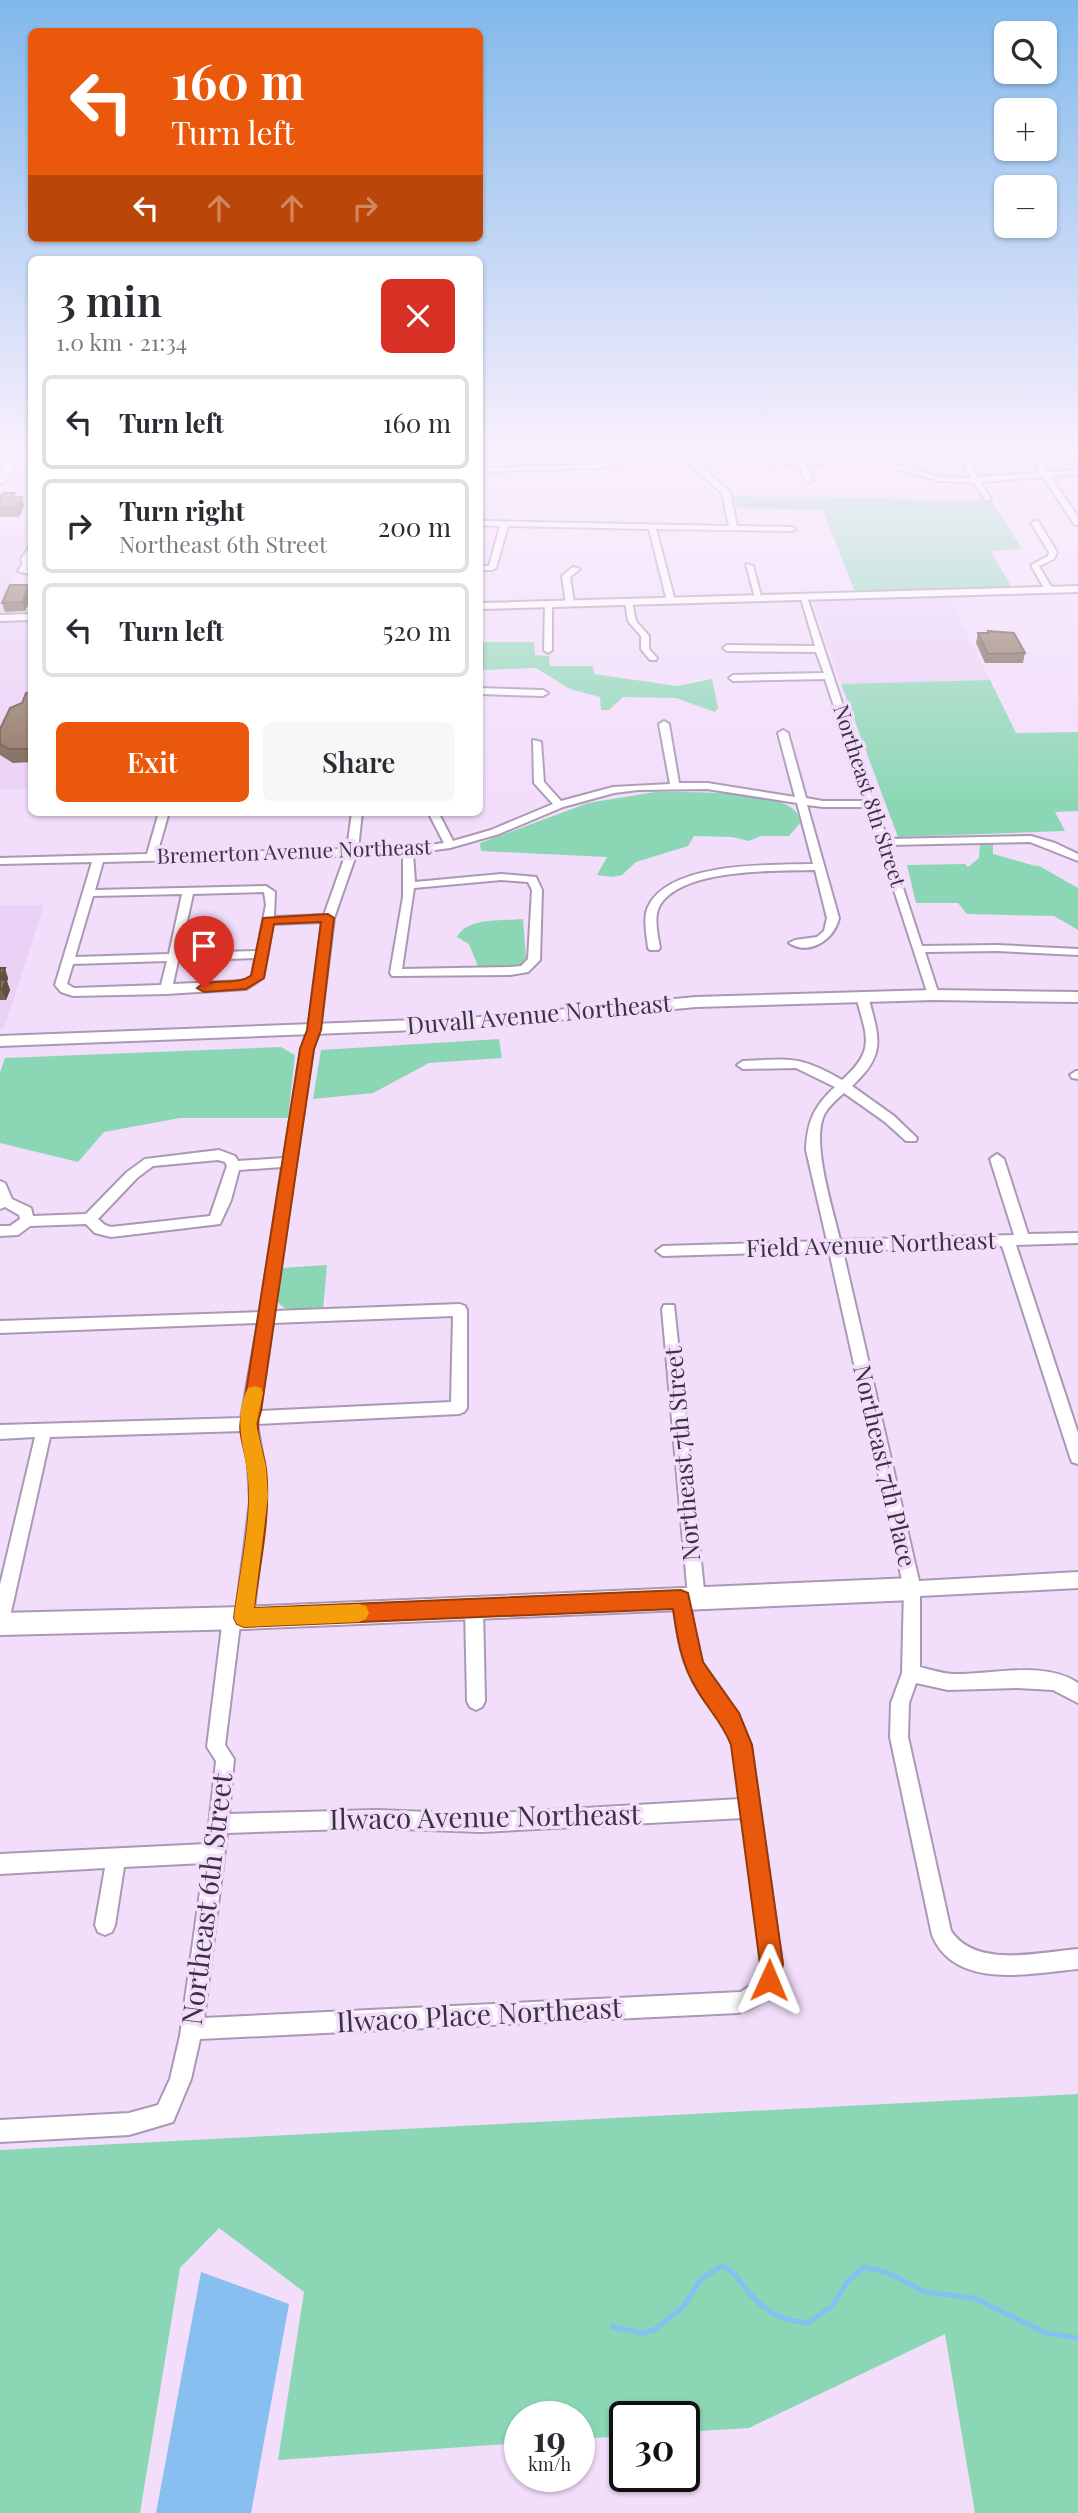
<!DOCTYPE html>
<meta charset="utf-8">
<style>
body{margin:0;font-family:"Playfair Display",serif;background:#f7f7f7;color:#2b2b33;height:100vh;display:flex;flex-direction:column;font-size:26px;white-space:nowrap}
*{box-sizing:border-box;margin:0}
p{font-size:23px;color:#7c7c81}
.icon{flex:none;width:38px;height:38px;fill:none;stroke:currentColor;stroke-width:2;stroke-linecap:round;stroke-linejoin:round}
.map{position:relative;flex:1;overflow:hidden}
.drawer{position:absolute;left:28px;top:256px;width:455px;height:560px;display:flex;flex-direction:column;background:#fff;border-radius:10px;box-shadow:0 2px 5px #0004}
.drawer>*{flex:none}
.hud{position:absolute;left:28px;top:28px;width:455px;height:214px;border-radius:10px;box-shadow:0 2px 5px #0004;background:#ea580c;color:#fff;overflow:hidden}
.controls{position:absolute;left:994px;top:21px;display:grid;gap:14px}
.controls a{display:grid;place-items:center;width:63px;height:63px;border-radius:10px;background:#fff;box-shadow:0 2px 5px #0004;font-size:35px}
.speed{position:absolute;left:504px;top:2401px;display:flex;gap:14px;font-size:35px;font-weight:700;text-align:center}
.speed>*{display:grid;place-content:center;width:91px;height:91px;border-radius:50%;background:#fff;box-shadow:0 2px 5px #0004;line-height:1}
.speed small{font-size:18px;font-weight:400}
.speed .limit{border:4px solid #111;border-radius:10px;background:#fff;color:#111}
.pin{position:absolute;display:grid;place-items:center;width:60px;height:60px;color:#fff;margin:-72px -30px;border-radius:50% 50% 50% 0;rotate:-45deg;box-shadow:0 0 7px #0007}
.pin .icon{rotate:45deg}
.me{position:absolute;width:77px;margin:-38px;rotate:1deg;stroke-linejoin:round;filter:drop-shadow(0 0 5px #0008)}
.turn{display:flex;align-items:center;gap:24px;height:147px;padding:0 28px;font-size:32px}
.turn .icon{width:91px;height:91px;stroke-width:2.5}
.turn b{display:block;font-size:49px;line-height:60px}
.lanes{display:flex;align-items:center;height:66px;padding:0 28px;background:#0003;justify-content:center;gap:35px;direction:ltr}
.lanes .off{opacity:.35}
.round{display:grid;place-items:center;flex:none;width:74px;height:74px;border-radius:10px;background:#f7f7f7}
.headline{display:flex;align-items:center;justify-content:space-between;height:119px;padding:0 28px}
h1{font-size:42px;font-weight:600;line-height:52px}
.cta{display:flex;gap:14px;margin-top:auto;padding:14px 28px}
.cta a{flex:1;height:80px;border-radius:10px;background:#ea580c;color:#fff;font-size:28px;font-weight:600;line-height:80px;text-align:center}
.cta a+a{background:#f7f7f7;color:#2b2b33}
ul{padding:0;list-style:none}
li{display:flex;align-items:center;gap:21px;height:94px;margin:0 14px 10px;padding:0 14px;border:4px solid #e1e1e2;border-radius:10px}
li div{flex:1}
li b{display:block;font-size:26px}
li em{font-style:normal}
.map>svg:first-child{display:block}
</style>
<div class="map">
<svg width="1078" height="2513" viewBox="0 0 1078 2513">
<rect width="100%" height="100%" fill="#f2ddfb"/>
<path fill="#ead1f6" d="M31,453V486H5L22,455Z
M0,527H31V534L11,584H31V613L0,614Z
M949,598L990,680L841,684L814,604L816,602Z
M0,622H31V789L0,790Z
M0,905H44L4,1029H0Z"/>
<path fill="#8bd7b5" d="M733,496L991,500L1022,549L991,551L1012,588L855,592L823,510L737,508Z
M480,642H534L535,655L549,656L550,666H593L594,674L677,686L712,679L718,708L715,712L676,698L623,697L609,710H601L600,697L570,689L536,668L482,670L480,667Z
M990,680L1016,733L1078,732V811L1055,812L1065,831L898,837L841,684Z
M655,792C682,792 780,790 796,812C798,815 799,819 801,822L789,836H761L749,841L732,837L694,836L688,846L636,862L622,875L613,877L597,875L607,857L481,851L480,843L588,803Z
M993,842V854L1039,867L1034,863L1078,888V930L1054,916L967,914L958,903H916L907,865L965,864L968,867L979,858L980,844Z
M523,919L526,958L517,968L479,969L469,944L457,937C467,917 503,921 523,919Z
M499,1039L502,1058L429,1063L373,1093L313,1099L321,1050Z
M281,1047L295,1055L288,1118H180L104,1132L78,1162L0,1143V1072L5,1058Z
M327,1265L323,1310C307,1310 287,1315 278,1302L281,1268Z
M1078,2094V2513H975L945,2334L749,2428L684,2432V2417H625V2436L579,2439V2417H520V2443L278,2460L304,2292L219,2228L180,2268L140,2513H0V2150Z"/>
<path fill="#86bff0" d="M201,2272L289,2304L251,2513H156Z"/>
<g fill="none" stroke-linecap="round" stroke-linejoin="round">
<path stroke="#86bff0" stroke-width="5" d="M612,2327L643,2333L654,2330L684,2306L701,2279L722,2266C732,2270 736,2276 743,2285C760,2308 778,2321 808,2323L832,2306L848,2281L864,2267L886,2272L925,2292L974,2298L1046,2333L1078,2338"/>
<defs>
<path id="street" d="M659,452C670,452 683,459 695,462L876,459L940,477L971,478L956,452H963L978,477L1040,473L1027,452H1034L1047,472L1078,470V474L1050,476L1078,517V525H1075L1043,477L980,482L991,499L987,501L973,482L940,481L876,463L806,464L813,480L809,482L805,480L799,464L701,466L730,492L737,526L792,527L796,529L792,531L656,529L675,601L671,603L667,601L649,529L508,526L496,568L492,570H480V566H489L500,526L480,525V521L729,526L722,493L692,466L663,456L598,468L480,472V468L598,464Z
M1035,521H1038L1057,552L1054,559L1039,566L1053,590L1049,592L1045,590L1031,565L1048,556L1049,552L1031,523Z
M32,543L29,559L31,563L27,570H32V575L18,571L23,563L21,559Z
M746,564L753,566L762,600L755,598Z
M573,567L580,569L570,577L574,603L570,605L566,603L562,576Z
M800,595L807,597L887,839L1031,836L1055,843L1078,854V861L1030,842L889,845L922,946L997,945L1078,949V955L997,951L925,952L939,995L933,999L929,998L867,807H823L807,805L839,918C834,940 809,956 789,943L795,940L817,937L824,931L827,918L815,870C776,871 683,868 660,905C653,917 658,935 660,948L658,950H650L648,948C647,935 642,917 649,905C672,862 770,865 813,864L797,803L707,789L638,790L614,793L563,807L499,834L450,848L413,853L415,882L501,874L536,877L542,890L540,960L528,972L510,975L392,976L390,973L403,897V854L356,855L334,918L320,1030L313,1049L274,1311L460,1304L465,1306L467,1310V1408L464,1412L459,1414L257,1424L264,1464L266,1502L253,1618L250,1624L244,1626L240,1624L225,1745L234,1759L229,1814L376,1810L481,1814L740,1799C737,1775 737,1747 725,1726C718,1713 707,1703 699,1691C680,1663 677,1632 673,1599L675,1594L681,1591L688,1596L662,1309L664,1305H674L705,1599L703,1604L697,1607L690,1602L697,1647L702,1662L711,1679L738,1714L751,1745L782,1964C776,1994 766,2003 738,2013L200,2039L191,2079L173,2122L129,2135L0,2142V2120L129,2113L158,2105L170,2079L180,2036L204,1863L124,1867L115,1925L112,1932L105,1935L98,1932L95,1925L105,1868L0,1874V1854L207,1844L216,1761L207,1747L223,1618L226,1612L232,1610L236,1612L250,1502L248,1464L242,1431L50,1437L9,1621L6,1627L0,1629V1585L35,1437L0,1439V1425L241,1418L258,1323L0,1333V1321L260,1312L282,1167L239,1170L231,1200L220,1224L111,1237L95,1233L86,1224L30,1226L18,1235L0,1236V1226H10L20,1219L19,1215L5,1207L0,1209V1181L5,1183L12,1199L31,1208L33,1216L86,1214L127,1172L145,1159L219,1150L235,1156L238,1161L284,1158L301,1049L308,1030L322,922L273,924L263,978L246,989L166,994L73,996L61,992L55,985L92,862L0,864V858L147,854L159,812H169L157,854L347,849L352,812H362L358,849L408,848L444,843L428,812H438L453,841L491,830L553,804L534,783L533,740L541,742L544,782L561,801L613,787L670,784L659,724L664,721L669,724L679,783H707L795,797L778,733L783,730L788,733L806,798L823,801H865L825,679L733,681L729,678L733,675L824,673L816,652L727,651L723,648L727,645L815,646ZM345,856L324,915L274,917L275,892L266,886L95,890L103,862ZM501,880L528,882L532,890L528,959L521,966L510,967L402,969L414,888ZM264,892L266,905L257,951L180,953L193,894ZM182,894L169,954L75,957L93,896ZM255,958L252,976L243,981L173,984L178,961ZM167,961L161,985L74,988L67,984L73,964ZM218,1160L225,1162L227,1166L210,1216L111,1227L105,1225L98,1219L137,1178L153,1166ZM453,1316L451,1402L260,1411L273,1323ZM743,1818L762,1964L755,1982L741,1992L204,2018L227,1833L376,1828L481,1832Z
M625,600L632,602L636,621L649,636V649L657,658L656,660H650L641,649V636L628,621Z
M545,602L552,604V650L548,653L544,650Z
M480,688L543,690L548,693L543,696L480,694Z
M862,992L868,996C879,1038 887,1054 852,1086L894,1116L917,1138L916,1141H906L885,1122L844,1093C837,1099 830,1105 825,1113C810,1140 833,1209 840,1240L1014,1235L990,1159L997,1154L1004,1159L1028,1234L1078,1233V1243L1016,1245L1078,1433V1464L1072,1462L1070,1457L1002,1246L843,1251L919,1581L1078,1572V1588L920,1596V1667C931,1670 941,1673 952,1674C991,1675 1044,1660 1078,1683V1703L1053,1690L1017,1688L948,1690L916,1683L909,1703L908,1737L951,1931C977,1969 1039,1952 1078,1949V1969C1031,1973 955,1991 932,1935L890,1737L891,1703L902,1673L904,1589L829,1251L663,1256L656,1251L663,1246L827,1241L806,1150C807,1122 814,1106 835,1087L796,1068L743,1069L737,1065L743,1061C790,1059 799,1055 842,1080C877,1049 866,1036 856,996Z
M1076,1071H1078V1079L1072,1078L1070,1075Z
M474,1600L480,1602L483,1608L485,1701L482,1707L476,1710L470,1707L467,1701L465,1608L468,1602Z"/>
<path id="secondary" d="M11,452H21L5,481L0,484V472Z
M1078,586V592L480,609V603Z
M32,614V620L0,621V615Z
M933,990L1078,992V1002L933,1000L696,1007L469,1028L0,1046V1036L469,1018L696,997Z
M912,1578L920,1582L924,1589L920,1596L912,1600L244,1629L0,1635V1613L244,1607Z"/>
</defs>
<use href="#street" stroke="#ab98b4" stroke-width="4"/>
<use href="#secondary" stroke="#ab98b4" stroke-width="4"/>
<use href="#street" fill="#fff" fill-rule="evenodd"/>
<use href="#secondary" fill="#fff" fill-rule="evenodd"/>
</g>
<path fill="#78614f" d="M16,497L24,506L19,517H0V498Z
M30,585L32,596L25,611L5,612L2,603Z
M988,631L1025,653L1023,663H985L976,643L978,633H988Z
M32,693V762L13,763L0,755V729Z
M0,968L8,978L7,982L10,990L6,1000H0Z"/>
<path fill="#614f40" d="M22,497L24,506L19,517L16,508Z
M30,585L32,596L25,611L22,602Z
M5,968L8,978L7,981L10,990L6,1000L2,990L0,979Z"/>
<path fill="#8b715c" stroke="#614f40" stroke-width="2" d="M3,493H15L12,497H22L16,508H0V498Z
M10,585H30L22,602L2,603Z
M988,631L1014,633L1025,653L988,654L978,633H989Z
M26,693H32V749H9L0,744V729L10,708L22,703Z
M0,968H5L0,979Z
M0,980H6L2,990H0Z"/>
<linearGradient id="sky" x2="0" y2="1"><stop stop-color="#81b8eb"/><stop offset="0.56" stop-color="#f9f0fd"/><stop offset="1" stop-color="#f9f0fd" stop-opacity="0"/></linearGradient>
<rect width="1078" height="804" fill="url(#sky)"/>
<path fill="#ea580c" stroke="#983908" stroke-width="2" d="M328,914L334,918L321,1030L314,1049L261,1411C253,1431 263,1448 266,1469C271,1514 260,1563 254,1608L681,1590L688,1593L703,1662L739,1713L752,1745L783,1964L777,1988L769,1992L761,1988L757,1980L760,1964L731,1745C723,1723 707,1708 696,1688C681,1663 677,1637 673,1609L244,1627L237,1624L234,1618C240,1572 255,1509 247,1464C244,1445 236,1429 243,1411L300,1049L307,1030L321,922L274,924L264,978L246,989L204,992L197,988C211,977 235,986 251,976L263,918Z"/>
<path fill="#f59e0b" d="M255,1386L261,1388L263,1393L256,1424L266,1467L268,1496L254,1608L359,1604L366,1606L369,1613L366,1619L359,1622L244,1627L237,1624L234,1618C239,1577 249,1534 249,1494C249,1455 230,1425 248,1388Z"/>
<g text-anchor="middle" stroke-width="7" stroke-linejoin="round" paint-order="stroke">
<g font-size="21" fill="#3a323e" stroke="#f2ddfb">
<text transform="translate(869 796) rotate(72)" y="7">Northeast 8th Street</text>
<text transform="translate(294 852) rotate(-2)" y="7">Bremerton Avenue Northeast</text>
</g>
<g font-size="24" fill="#3a323e" stroke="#f2ddfb">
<text transform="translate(539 1015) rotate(-5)" y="8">Duvall Avenue Northeast</text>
<text transform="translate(871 1245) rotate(-2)" y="8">Field Avenue Northeast</text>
<text transform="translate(683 1454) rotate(-95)" y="8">Northeast 7th Street</text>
<text transform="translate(884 1466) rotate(77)" y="8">Northeast 7th Place</text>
</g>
<g font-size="28" fill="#3a323e" stroke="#f2ddfb">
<text transform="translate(485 1817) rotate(-1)" y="10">Ilwaco Avenue Northeast</text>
<text transform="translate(207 1899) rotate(-83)" y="10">Northeast 6th Street</text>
<text transform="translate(479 2015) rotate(-3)" y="10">Ilwaco Place Northeast</text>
</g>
</g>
</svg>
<div class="controls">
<a><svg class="icon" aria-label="search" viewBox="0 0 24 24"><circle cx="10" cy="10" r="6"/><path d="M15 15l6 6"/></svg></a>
<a>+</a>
<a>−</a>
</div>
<div class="speed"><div>19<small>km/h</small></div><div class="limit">30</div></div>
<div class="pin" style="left:204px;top:988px;background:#d93025"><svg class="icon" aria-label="arrive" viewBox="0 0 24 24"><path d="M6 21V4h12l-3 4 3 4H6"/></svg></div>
<svg class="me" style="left:769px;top:1980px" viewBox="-20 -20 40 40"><path d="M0-17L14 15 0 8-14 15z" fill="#ea580c" stroke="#fff" stroke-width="4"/></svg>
<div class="hud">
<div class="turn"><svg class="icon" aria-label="left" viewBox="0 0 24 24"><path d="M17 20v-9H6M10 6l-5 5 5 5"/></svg><div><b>160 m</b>Turn left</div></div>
<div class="lanes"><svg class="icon" aria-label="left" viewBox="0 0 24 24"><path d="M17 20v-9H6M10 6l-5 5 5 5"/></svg><svg class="icon off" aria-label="ahead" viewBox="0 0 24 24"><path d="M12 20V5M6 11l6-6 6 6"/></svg><svg class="icon off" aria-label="ahead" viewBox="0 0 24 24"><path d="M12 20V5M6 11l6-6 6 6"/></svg><svg class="icon off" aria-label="right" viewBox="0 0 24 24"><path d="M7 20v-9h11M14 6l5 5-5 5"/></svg></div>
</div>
<section class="drawer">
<div class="headline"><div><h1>3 min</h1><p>1.0 km · 21:34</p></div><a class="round" style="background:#d93025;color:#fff"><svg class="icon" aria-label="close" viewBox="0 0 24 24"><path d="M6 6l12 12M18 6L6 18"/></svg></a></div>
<ul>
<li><svg class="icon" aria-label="left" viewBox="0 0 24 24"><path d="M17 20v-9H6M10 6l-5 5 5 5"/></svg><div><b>Turn left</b></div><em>160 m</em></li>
<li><svg class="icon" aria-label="right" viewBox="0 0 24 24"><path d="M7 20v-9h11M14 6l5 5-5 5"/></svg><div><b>Turn right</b><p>Northeast 6th Street</p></div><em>200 m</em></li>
<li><svg class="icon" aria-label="left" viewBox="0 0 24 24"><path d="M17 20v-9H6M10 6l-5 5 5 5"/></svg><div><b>Turn left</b></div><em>520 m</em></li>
</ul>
<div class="cta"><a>Exit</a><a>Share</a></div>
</section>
</div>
